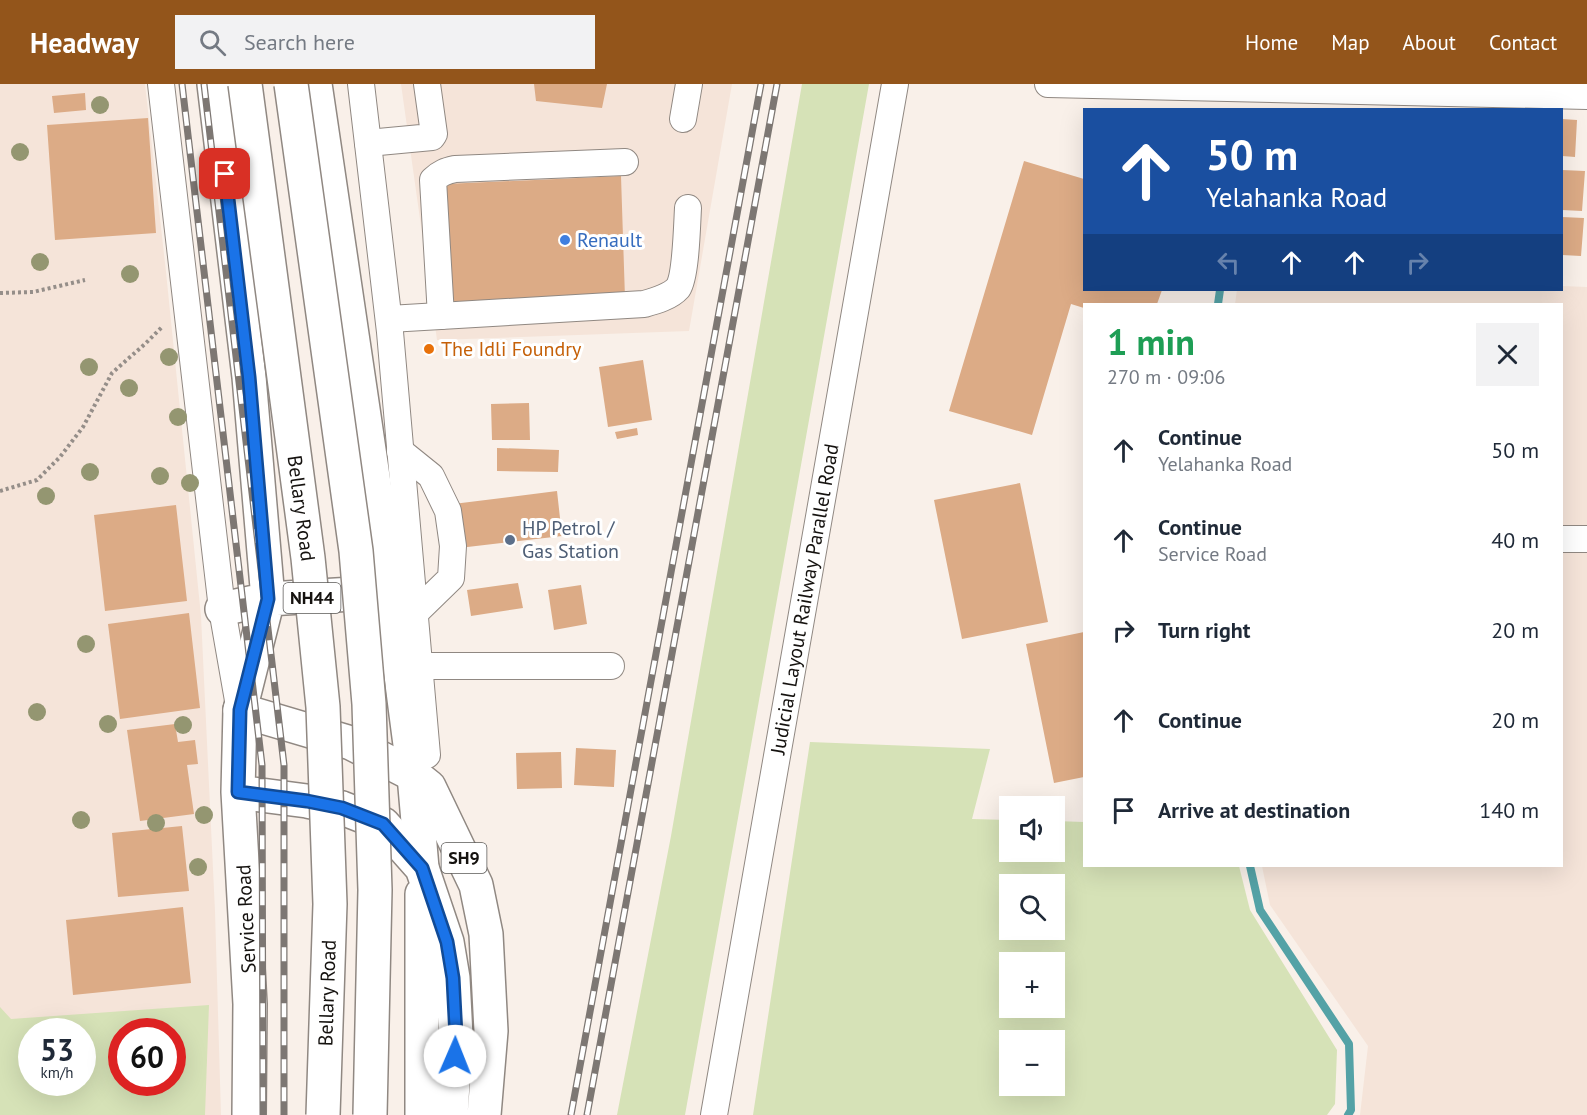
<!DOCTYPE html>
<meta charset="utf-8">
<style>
body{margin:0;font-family:"PT Sans",sans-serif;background:#f2f2f3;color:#1f2937;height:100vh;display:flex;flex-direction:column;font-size:22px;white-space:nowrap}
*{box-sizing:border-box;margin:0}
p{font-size:20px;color:#747a83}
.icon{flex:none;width:33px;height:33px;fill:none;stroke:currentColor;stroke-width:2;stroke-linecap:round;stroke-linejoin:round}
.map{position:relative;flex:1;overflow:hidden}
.details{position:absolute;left:1083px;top:219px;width:480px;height:564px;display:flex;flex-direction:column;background:#fff;border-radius:0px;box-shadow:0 6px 24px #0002}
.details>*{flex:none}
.hud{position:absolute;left:1083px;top:24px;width:480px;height:183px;border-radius:0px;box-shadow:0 6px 24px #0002;background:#1a4fa0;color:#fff;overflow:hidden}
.buttons{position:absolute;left:999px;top:712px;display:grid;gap:12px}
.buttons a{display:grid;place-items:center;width:66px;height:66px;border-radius:0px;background:#fff;box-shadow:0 6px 24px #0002;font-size:30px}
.speed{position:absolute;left:18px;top:934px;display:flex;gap:12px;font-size:30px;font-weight:700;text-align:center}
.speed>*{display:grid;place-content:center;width:78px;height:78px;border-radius:50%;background:#fff;box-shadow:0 6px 24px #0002;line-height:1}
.speed small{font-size:15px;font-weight:400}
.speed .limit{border:9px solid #d22;background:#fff;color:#111}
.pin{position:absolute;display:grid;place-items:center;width:51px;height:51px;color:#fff;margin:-26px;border-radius:12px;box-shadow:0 3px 9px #0006}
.me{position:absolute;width:66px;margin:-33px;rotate:1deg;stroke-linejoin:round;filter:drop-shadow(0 0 4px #0008)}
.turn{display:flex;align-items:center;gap:21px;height:126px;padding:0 24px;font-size:27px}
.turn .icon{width:78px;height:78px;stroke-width:2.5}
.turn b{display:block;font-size:42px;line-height:51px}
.lanes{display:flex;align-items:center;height:57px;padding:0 24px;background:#0003;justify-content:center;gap:30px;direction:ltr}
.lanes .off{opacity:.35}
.round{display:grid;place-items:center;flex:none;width:63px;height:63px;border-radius:0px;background:#f2f2f3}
.head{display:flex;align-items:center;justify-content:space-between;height:102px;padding:0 24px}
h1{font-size:36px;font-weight:600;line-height:45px;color:#1e9e55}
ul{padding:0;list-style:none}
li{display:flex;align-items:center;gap:18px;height:90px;padding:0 24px}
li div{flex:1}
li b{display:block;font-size:22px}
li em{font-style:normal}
header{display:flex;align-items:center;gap:36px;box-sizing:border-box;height:84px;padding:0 30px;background:#93551b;color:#fff}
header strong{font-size:28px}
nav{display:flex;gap:33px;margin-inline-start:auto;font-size:21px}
.search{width:420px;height:54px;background:#f2f2f3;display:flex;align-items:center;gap:15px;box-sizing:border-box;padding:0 21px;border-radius:0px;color:#747a83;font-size:22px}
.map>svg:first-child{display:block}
</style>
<header>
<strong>Headway</strong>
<div class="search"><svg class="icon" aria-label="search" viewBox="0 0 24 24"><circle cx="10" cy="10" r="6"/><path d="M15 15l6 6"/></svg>Search here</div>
<nav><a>Home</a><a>Map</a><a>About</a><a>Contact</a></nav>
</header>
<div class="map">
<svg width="1587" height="1031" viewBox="0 0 1587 1031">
<rect width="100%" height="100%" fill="#f9f0e9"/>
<path fill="#f5e4d9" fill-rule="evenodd" d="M0,0H145L166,188L201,532L215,827L221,1031H0ZM32,948H82V999H32ZM122,948H172V999H122Z
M401,0H732L689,247L437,256Z
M1562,202L1587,203V1031H1360L1368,962L1270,821L1262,782H1562V220H1235L1237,206H1562Z"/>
<path fill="#d6e2b7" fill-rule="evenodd" d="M802,0H869L685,1031H617L671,752Z
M810,658L990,665L972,735L1009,736L1010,768H1054L1055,737L1084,738V782H1239L1250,826L1337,966L1335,1020L1327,1031H753ZM1010,801H1054V846H1010ZM1010,879H1054V924H1010ZM1010,957H1054V1002H1010Z
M209,921L205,1031H0V923L11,935ZM32,948H82V999H32ZM122,948H172V999H122Z"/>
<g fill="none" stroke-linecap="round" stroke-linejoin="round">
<path stroke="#54a2a6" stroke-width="8" d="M1218,220L1220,206
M1250,782L1260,826L1349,960L1351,1026L1348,1031"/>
</g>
<path fill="#dcab86" d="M534,0H607L602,24L536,17Z
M85,9L86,26L54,29L52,12Z
M148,34L156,149L55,156L47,41Z
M1562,35L1577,36L1575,73L1562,72Z
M1024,77L1084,95V206H1162L1157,220H1084V224L1071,220L1032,351L949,327Z
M1562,86L1585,87L1582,127L1562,126Z
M621,92L625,214L450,222L445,100Z
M1562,133L1584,134L1581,172L1562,171Z
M643,276L652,336L608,343L599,283Z
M529,319L530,356H492L491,320Z
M637,344L638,351L617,355L615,348Z
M497,364L559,366L558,388L497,387Z
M1020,399L1048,538L962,555L934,416Z
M557,407L562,452L442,466L437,422Z
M176,421L187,517L105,527L94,431Z
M518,499L523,524L471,532L467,506Z
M581,501L587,540L554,546L548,506Z
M189,529L200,624L120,635L108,540Z
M1084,548V693L1054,699L1026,560Z
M175,640L178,658L195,656L198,680L187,681L194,730L140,737L127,646Z
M576,664L616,666L614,703L574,701Z
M561,668L562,704L517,705L516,669Z
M182,742L189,807L118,813L112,749Z
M183,823L191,899L73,911L66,836Z"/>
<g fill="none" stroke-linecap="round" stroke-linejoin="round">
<defs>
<g id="minor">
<path d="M161,0L222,525L239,622"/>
<path d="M361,0L390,248L427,671"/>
<path d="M1048,0L1587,12"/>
<path d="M683,35L689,0"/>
<path d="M368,59L432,53L434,50L427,0"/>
<path d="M441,232L433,96C440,89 446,87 455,85L625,78"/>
<path d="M389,235L644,220C655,217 670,213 678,204C686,192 687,141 688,124"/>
<path d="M400,367L431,392L448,427L453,462L451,494L414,530"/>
<path d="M1562,455H1587"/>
<path d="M419,582H611"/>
<path id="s1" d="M714,1031L895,0"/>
</g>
<path id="major" d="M238,708L307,717L342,724L383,740L422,784L447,858L453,894L456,952L451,1031
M422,810V1031
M249,1031L250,920L238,708L240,626L351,659L414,691L429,703L476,801L486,850L491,947L484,1031"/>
<path id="highway" d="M214,0L249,293L268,515L240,626
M315,0L390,508L414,691L422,784
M222,525L268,515L387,508"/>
</defs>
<use href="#minor" stroke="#908882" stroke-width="28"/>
<use href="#major" stroke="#908882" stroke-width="36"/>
<use href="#highway" stroke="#908882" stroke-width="36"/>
<path stroke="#958e89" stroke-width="4" stroke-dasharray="3 3" stroke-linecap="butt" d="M0,209L33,208L85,196
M0,407L37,396L60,373L83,343L112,289L146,259L163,242"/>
<use href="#minor" stroke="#fff" stroke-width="26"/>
<use href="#major" stroke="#fff" stroke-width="33"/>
<use href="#highway" stroke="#fff" stroke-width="33"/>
<defs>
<path id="rail" d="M182,0L262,681L263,1031
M204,0L284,681V1031
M571,1031L761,0
M587,1031L777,0"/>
</defs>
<use href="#rail" stroke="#7d7773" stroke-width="7"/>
<use href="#rail" stroke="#fff" stroke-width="4.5" stroke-dasharray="14" stroke-linecap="butt"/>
<defs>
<g id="highway-bridge">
<path id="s2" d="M245,0L308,474L323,623L330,820L323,1031"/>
<path d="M291,0L356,467L369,620L375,806L370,1031"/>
</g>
</defs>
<use href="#highway-bridge" stroke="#908882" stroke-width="36" stroke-linecap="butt"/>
<use href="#highway-bridge" stroke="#fff" stroke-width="33"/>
</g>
<g fill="#949671">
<circle cx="100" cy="21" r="9"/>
<circle cx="20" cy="68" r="9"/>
<circle cx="40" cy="178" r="9"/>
<circle cx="130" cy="190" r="9"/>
<circle cx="169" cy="273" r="9"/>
<circle cx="89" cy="283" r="9"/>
<circle cx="129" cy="304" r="9"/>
<circle cx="178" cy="333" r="9"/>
<circle cx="90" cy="388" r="9"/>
<circle cx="160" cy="392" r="9"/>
<circle cx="190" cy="399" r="9"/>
<circle cx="46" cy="412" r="9"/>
<circle cx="86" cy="560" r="9"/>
<circle cx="37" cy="628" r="9"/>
<circle cx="108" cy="640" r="9"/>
<circle cx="183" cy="641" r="9"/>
<circle cx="204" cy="731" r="9"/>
<circle cx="81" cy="736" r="9"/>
<circle cx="156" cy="739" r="9"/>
<circle cx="198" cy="783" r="9"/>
</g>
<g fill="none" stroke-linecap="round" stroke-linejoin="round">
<defs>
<path id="route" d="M225,90L249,293L268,515L240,626L238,708L307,717L342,724L383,740L422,784L447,858L453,894L456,952L455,972"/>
</defs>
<use href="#route" stroke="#114b97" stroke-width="15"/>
<use href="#route" stroke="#1a73e8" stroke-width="10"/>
</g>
<circle fill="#3f7fe0" stroke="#fff" stroke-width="2" cx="565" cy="156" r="6"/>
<circle fill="#e8710a" stroke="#fff" stroke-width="2" cx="429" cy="265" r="6"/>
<circle fill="#5c6f8a" stroke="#fff" stroke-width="2" cx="510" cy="456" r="6"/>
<g text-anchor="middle" stroke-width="6" stroke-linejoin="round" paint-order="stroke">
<g fill="#fff" stroke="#5b5957" stroke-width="1.5">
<rect x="283.5" y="499" width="57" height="30" rx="4.5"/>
<rect x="441.5" y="759" width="45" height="30" rx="4.5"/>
</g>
<g font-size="18" font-weight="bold" fill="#15120f">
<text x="312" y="520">NH44</text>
<text x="464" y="780">SH9</text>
</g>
<g font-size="20" fill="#366cbe" stroke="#fff" text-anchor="start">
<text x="577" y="163">Renault</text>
</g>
<g font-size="20" fill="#c56008" stroke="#fff" text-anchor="start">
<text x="441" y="272">The Idli Foundry</text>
</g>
<g font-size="20" fill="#15120f" stroke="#fff">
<text dy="7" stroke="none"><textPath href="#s2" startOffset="428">Bellary Road</textPath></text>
<text dy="7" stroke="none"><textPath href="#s1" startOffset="524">Judicial Layout Railway Parallel Road</textPath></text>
<text transform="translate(246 835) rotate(-93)" y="7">Service Road</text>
<text transform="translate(327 909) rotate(-88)" y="7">Bellary Road</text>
</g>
<g font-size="20" fill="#4e5e75" stroke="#fff" text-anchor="start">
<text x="522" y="451">HP Petrol /<tspan x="522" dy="23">Gas Station</tspan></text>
</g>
</g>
</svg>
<div class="buttons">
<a><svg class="icon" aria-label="sound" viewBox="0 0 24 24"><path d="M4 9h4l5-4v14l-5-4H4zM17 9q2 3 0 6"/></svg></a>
<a><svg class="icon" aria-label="search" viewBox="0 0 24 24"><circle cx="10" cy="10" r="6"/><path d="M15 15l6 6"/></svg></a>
<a>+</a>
<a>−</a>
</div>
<div class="speed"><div>53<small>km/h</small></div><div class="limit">60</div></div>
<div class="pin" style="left:225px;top:90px;background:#d93025"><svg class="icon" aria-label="arrive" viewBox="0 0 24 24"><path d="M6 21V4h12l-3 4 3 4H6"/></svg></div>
<svg class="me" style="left:455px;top:972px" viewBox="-20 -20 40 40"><circle r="19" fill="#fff"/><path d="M0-13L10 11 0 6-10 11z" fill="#1a73e8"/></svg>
<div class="hud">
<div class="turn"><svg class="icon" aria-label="ahead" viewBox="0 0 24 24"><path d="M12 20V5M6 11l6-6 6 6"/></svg><div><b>50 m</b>Yelahanka Road</div></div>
<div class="lanes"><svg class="icon off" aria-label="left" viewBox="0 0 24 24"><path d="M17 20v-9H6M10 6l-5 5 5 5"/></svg><svg class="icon" aria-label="ahead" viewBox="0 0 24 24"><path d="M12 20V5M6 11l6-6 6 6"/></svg><svg class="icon" aria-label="ahead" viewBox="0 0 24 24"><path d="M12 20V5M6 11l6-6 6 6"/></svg><svg class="icon off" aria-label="right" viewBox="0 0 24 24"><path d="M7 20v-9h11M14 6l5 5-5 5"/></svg></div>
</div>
<section class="details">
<div class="head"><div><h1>1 min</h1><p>270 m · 09:06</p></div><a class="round"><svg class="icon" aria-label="close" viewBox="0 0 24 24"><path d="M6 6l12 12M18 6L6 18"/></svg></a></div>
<ul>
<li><svg class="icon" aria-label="ahead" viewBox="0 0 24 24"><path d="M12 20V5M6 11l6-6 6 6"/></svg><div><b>Continue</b><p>Yelahanka Road</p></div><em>50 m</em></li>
<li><svg class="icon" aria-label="ahead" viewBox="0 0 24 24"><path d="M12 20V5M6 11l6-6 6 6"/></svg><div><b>Continue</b><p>Service Road</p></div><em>40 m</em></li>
<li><svg class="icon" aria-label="right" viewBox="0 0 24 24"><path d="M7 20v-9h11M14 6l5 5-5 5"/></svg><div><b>Turn right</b></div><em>20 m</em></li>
<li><svg class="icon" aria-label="ahead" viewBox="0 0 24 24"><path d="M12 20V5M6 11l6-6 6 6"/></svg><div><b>Continue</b></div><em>20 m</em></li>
<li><svg class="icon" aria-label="arrive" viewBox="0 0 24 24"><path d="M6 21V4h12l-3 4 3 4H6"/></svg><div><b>Arrive at destination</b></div><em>140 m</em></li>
</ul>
</section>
</div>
